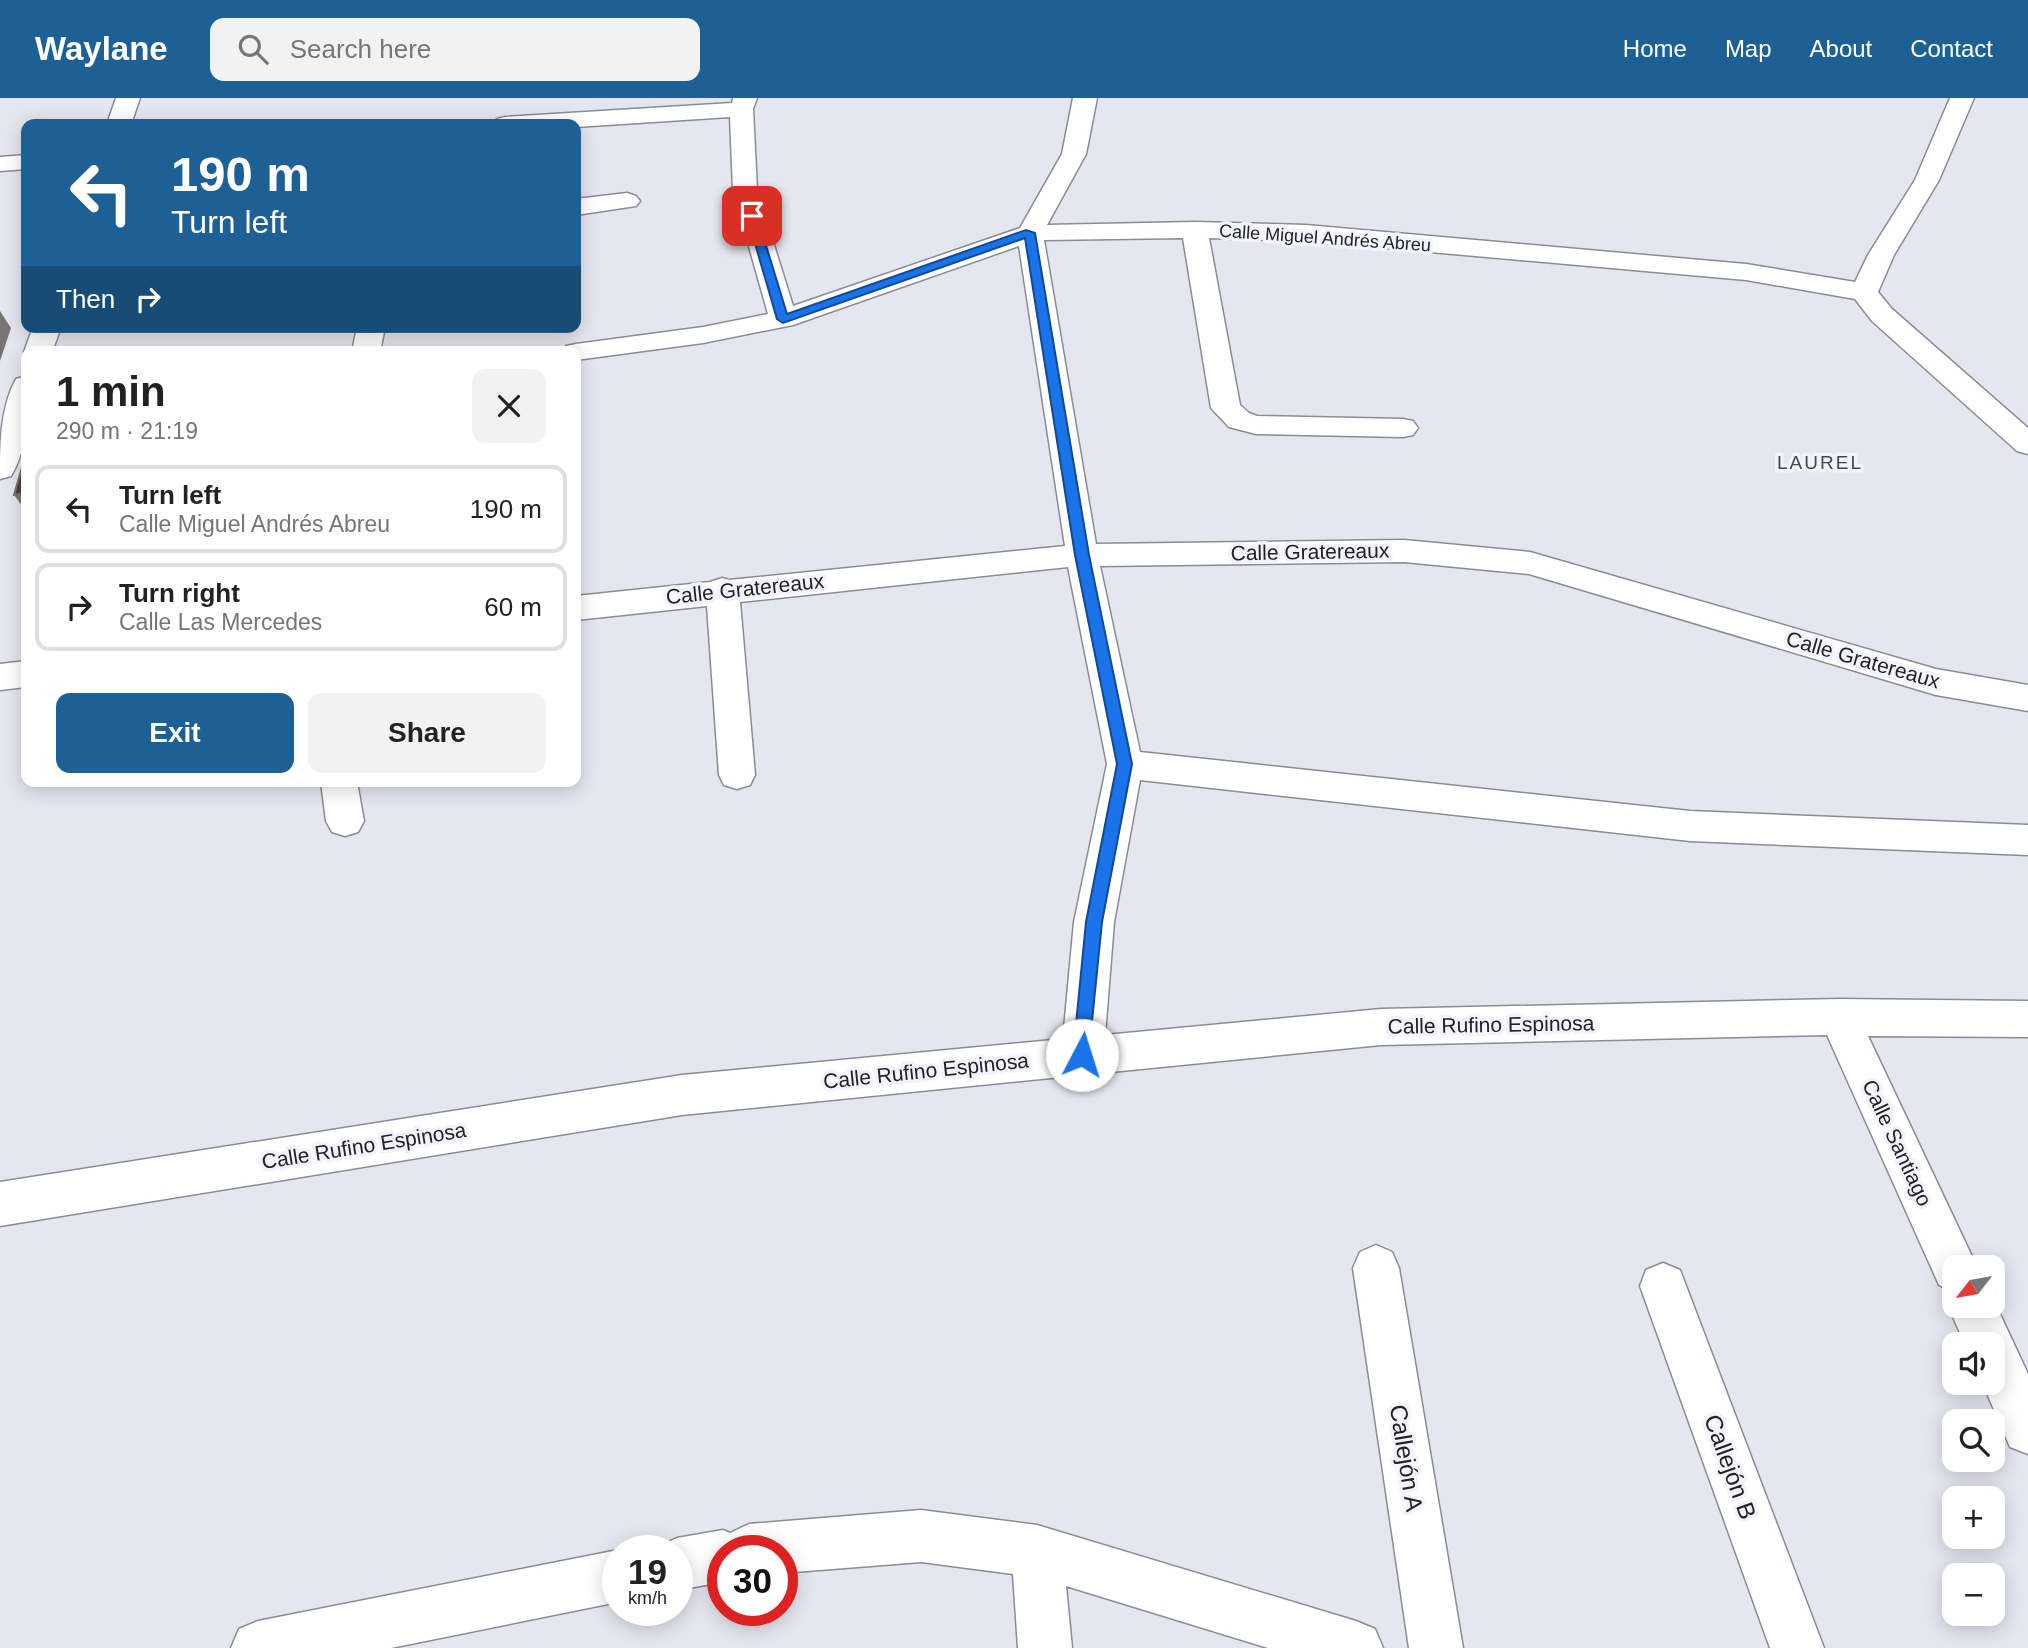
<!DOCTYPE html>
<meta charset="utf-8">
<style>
body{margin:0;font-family:Helvetica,sans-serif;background:#f2f2f2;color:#222;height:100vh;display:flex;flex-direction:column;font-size:26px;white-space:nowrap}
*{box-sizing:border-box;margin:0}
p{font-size:23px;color:#767676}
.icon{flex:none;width:38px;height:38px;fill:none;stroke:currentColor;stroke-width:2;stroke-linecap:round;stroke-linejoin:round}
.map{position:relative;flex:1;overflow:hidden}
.details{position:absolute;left:21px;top:248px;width:560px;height:441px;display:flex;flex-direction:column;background:#fff;border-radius:14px;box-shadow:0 4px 18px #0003}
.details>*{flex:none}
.top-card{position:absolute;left:21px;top:21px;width:560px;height:214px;border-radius:14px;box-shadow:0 4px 18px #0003;background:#1d6095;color:#fff;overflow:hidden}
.needle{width:46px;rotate:239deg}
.controls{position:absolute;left:1942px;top:1157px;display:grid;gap:14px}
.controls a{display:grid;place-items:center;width:63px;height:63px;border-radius:14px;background:#fff;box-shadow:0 4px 18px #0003;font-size:35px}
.speed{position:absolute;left:602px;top:1437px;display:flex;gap:14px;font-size:35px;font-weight:700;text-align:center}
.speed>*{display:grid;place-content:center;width:91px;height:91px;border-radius:50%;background:#fff;box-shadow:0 4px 18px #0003;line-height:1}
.speed small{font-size:18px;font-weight:400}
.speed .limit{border:10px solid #d22;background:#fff;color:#111}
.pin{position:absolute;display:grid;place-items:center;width:60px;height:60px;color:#fff;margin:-30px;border-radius:14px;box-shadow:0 4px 10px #0006}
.me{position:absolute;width:77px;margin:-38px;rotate:5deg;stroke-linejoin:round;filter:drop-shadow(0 0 5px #0008)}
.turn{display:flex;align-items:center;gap:24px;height:147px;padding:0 35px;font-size:32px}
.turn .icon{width:91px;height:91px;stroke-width:2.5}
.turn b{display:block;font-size:49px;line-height:60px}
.then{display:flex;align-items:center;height:66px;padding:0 35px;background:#0003;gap:14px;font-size:26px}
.round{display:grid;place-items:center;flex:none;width:74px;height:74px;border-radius:14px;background:#f2f2f2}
.overview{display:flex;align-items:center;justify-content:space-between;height:119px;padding:0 35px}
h1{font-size:42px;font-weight:600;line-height:52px}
.button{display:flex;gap:14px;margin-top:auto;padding:14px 35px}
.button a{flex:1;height:80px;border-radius:14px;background:#1d6095;color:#fff;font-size:28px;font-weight:600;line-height:80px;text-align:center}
.button a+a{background:#f2f2f2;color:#222}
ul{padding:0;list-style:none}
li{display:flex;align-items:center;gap:21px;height:88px;margin:0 14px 10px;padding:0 21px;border:4px solid #e0e0e0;border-radius:14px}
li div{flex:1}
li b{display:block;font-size:26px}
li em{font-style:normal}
header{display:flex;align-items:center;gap:42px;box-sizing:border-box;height:98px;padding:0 35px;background:#1d6095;color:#fff}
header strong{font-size:33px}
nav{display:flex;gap:38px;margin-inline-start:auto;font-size:24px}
.search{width:490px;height:63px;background:#f2f2f2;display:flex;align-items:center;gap:18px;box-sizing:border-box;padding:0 24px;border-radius:14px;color:#767676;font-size:26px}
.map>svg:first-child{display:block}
</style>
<header>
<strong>Waylane</strong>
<div class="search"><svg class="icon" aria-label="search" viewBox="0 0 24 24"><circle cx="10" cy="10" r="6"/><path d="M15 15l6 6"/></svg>Search here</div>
<nav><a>Home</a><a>Map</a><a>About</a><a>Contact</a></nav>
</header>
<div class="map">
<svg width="2028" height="1550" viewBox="0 0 2028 1550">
<rect width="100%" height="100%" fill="#e5e6ef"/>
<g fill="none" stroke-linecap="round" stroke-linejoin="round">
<defs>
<path id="minor" d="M116,0H140L131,26H107Z
M733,0H757L753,11L757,92L793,208L1020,130L1062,56L1073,0H1097L1086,56L1047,127L1195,124L1306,127L1746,166L1855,184L1868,157L1915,82L1950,0H1974L1939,82L1894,157L1878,194L1892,211L2028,330V356L2017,353L1872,223L1855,201L1746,182L1306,143L1209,140L1240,307L1249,315L1257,318L1403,321L1413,323L1418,330L1413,337L1403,339L1256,336L1229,329L1211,310L1183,140L1044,142L1096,446L1404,442L1530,454L1936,571L2028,587V613L1936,597L1529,476L1404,464L1100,468L1140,654L1690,713L2028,727V757L1690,743L1140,682L1114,824L1105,937L1381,911L1839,901L2028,903V939L1868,938L1977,1169H1955V1208H1993V1201L2028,1276V1356L2010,1349L1982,1284H1993V1246H1965L1948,1208L1954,1194L1939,1187L1827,937L1381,947L682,1017L0,1128V1084L682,977L1063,941L1074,824L1107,666L1068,469L740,504L755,677L750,687L737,691L724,687L719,677L707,508L576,522V498L710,484L722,480L729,482L1065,448L1019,148L793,227L703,245L576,262V254H562L566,248L576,246L703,229L768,216L733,92L730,19L576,29V26H493L497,21L505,19L732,5Z
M26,57V71L0,73V59Z
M627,95L636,98L640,103L636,108L576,117V101Z
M33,229H61L52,254H26V257L24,254Z
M357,229H385L380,254H352Z
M26,278C27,311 29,349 11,378L0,381C0,347 0,310 16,281Z
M26,563V589L0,592V566Z
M321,684H357L364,723L358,734L345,738L332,734L326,723Z
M1376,1147L1392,1154L1399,1170L1463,1550H1409L1353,1170L1360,1154Z
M1663,1165L1680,1172L1824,1550H1770L1640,1188L1646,1172Z
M921,1412L1037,1427L1356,1523L1375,1531L1383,1550H1268L1066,1488L1072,1550H1018L1013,1476L921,1464L782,1475V1452H723V1484L677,1492V1452H656L659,1448L677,1440L723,1432L730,1435L749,1426Z
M618,1452V1504L391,1550H231L239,1531L258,1523Z"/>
</defs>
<use href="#minor" stroke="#8b8b94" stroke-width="3"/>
<use href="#minor" fill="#fff" fill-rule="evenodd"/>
</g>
<path fill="#777472" d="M0,213L11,230L0,263Z
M26,395V413L14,397Z"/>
<path fill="#48433c" stroke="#777472" stroke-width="2" d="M26,355V395L14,397Z"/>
<path fill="#1a73e8" stroke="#114b97" stroke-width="2" d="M752,115L757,118L787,216L1026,132L1035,135L1089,457L1132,666L1102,824L1088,963L1082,965L1076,963L1073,957L1086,824L1117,666L1075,457L1025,140L783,225L777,221L747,118Z"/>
<g text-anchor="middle" stroke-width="7" stroke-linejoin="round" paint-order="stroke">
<g font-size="18" fill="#232326" stroke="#f2f3fd">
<text transform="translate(1325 140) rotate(4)" y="6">Calle Miguel Andrés Abreu</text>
</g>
<g font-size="19" letter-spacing="2" fill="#47474f" stroke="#f2f3fd">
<text x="1820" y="371">LAUREL</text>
</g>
<g font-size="21" fill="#232326" stroke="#f2f3fd">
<text transform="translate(1310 454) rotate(-1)" y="7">Calle Gratereaux</text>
<text transform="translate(745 491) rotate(-6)" y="7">Calle Gratereaux</text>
<text transform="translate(1863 562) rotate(16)" y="7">Calle Gratereaux</text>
<text transform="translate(1491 927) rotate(-1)" y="7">Calle Rufino Espinosa</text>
<text transform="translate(926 973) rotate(-6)" y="7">Calle Rufino Espinosa</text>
<text transform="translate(1897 1045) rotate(65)" y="7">Calle Santiago</text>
<text transform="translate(364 1048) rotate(-9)" y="7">Calle Rufino Espinosa</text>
</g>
<g font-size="24" fill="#232326" stroke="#f2f3fd">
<text transform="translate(1406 1360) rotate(81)" y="8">Callejón A</text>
<text transform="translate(1730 1369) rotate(70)" y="8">Callejón B</text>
</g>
</g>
</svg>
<div class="controls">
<a><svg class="needle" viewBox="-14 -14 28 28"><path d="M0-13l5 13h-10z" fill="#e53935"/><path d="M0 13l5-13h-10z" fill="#767676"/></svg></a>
<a><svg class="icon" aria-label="sound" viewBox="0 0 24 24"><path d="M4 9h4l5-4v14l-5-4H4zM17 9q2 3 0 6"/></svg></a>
<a><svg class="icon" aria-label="search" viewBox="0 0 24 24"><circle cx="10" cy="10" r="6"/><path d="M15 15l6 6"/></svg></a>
<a>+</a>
<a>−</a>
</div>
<div class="speed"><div>19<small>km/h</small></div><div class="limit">30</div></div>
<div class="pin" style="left:752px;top:118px;background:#d93025"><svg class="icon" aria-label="arrive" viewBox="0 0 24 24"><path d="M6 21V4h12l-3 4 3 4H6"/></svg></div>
<svg class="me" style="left:1082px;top:957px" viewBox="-20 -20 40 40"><circle r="19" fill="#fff"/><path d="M0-13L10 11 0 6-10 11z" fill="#1a73e8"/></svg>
<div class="top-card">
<div class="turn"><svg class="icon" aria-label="left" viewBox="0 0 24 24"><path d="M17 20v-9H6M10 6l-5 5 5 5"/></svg><div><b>190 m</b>Turn left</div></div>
<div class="then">Then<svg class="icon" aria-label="right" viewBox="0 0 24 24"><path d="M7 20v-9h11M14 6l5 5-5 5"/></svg></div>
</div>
<section class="details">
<div class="overview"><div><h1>1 min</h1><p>290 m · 21:19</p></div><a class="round"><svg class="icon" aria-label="close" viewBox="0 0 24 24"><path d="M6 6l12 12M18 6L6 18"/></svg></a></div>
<ul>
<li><svg class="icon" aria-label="left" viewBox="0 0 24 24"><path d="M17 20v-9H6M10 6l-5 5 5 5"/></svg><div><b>Turn left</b><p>Calle Miguel Andrés Abreu</p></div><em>190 m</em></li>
<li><svg class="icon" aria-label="right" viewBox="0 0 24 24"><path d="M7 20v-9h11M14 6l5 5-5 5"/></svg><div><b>Turn right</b><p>Calle Las Mercedes</p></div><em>60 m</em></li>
</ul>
<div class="button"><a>Exit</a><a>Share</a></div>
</section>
</div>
